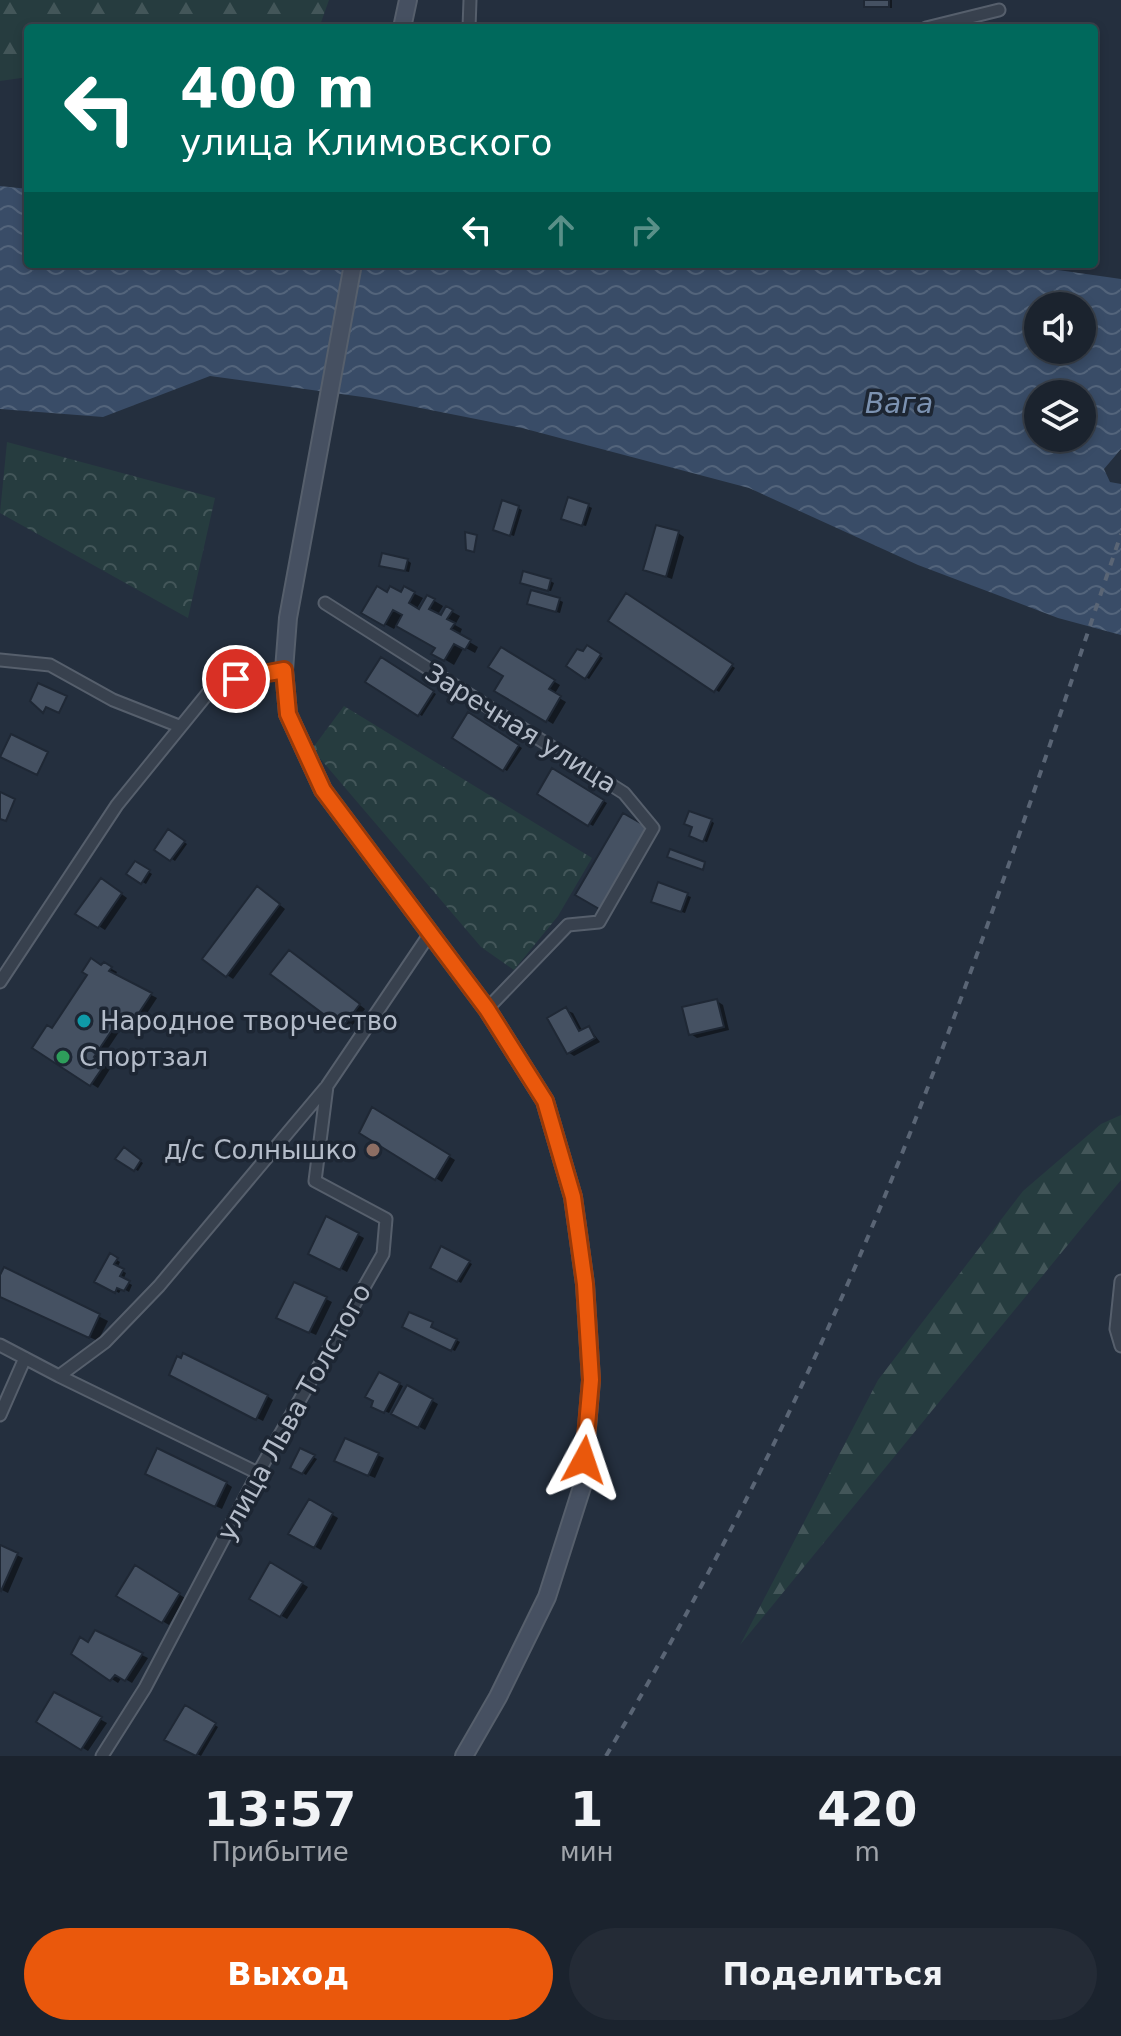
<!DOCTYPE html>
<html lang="ru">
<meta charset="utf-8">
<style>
body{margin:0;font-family:"DejaVu Sans",sans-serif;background:#242b36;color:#f1f3f6;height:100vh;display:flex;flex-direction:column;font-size:30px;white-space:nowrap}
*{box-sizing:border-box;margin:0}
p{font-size:26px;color:#a0a4aa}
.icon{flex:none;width:44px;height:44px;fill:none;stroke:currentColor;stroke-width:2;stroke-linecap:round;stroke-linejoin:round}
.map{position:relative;height:1756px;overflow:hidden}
.panel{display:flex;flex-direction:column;background:#1b232e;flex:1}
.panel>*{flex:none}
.guide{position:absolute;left:24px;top:24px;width:1074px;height:244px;border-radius:8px;box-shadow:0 4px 12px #0003,0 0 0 2px #39404a;background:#00695c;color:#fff;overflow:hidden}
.tools{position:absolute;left:1024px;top:292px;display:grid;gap:16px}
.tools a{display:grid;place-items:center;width:72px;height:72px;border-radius:50%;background:#1b232e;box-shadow:0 4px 12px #0003,0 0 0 2px #39404a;font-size:40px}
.pin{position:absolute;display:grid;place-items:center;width:68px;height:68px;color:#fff;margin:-34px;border:4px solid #fff;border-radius:50%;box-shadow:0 2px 8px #0007}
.me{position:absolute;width:88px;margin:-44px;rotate:5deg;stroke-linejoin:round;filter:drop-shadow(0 0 6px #0008)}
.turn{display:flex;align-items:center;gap:28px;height:168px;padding:0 24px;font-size:36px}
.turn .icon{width:104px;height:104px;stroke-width:2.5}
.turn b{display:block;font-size:56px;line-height:68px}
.lanes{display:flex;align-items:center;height:76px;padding:0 24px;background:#0003;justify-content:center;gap:40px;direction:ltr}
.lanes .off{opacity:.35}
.eta{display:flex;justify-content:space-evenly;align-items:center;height:136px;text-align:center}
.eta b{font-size:48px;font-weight:600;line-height:56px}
.primary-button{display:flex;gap:16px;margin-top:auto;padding:16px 24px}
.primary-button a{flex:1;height:92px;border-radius:48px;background:#ea580c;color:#fff;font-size:32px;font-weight:600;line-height:92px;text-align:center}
.primary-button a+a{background:#242b36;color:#f1f3f6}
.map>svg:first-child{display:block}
</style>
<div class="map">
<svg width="1121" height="1756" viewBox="0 0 1121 1756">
<defs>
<pattern id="forest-firs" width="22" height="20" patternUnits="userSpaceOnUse" patternTransform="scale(2)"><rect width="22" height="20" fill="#263c3f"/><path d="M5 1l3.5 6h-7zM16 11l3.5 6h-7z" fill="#435659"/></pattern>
<pattern id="park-crowns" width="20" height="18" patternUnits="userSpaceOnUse" patternTransform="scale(2)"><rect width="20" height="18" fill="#263c3f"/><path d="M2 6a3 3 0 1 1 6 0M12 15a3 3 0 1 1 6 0" fill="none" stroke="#435659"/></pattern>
<pattern id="water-waves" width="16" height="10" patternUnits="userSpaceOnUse" patternTransform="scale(2)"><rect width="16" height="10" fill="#394c67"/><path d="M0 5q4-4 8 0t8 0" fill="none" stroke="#53647b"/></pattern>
</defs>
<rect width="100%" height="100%" fill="#242f3e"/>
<path fill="url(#forest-firs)" d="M0,0H329L319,28H28V77L0,81Z
M1121,1115V1180L740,1645L878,1380L1023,1191L1101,1124Z"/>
<path fill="url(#park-crowns)" d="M7,442L215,498L188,618L0,513Z
M344,706L592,858L558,916L514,970L481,947L312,749Z"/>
<path fill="url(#water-waves)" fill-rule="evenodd" d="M0,186L28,189V264H1016L1121,279V449L1104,469L1110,482L1121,484V635L1058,618L918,565L749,488L522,428L370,398L210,376L103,417L0,409ZM1038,306H1082V350H1038ZM1038,394H1082V438H1038Z"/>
<path fill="#0007" d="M866,0H892V8H870Z
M588,506L592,508L586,526L567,521Z
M518,508L522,510L514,536L499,531Z
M678,533L684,537L672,579L645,569Z
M407,560L411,563L409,572L385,567Z
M550,581L554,583L551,591L526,585Z
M405,589L423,598L416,610L420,612L428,597L443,606L437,616L441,618L447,609L460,616L455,625L462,629L459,636L478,647L475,653L464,647L454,665L434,653L437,647L397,624L394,629L364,613L388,594L402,595Z
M627,596L735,668L719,692L610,620Z
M559,600L563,602L560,613L533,605Z
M587,648L603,658L589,679L568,666Z
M501,650L560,685L554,695L566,702L553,724L497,690L506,675Z
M382,659L436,694L422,716L368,682Z
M469,714L522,748L507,771L454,737Z
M553,771L607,803L593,826L539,794Z
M711,821L714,823L707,842L695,838V827Z
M169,832L187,844L175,861L157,849Z
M136,864L152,874L146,884L129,874Z
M108,884L127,898L105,930L78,913Z
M659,885L691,897L685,913L657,904Z
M263,892L285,909L233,979L227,975Z
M296,956L365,1009L349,1030L343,1027Z
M102,968H110L117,972L115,976L157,998L136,1030L125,1023L99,1062L110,1069L98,1088L34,1047L53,1030Z
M717,1001L723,1005L729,1030L697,1038L691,1034Z
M566,1010L573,1013L583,1032L589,1028L600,1042L574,1056L568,1052Z
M373,1110L455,1160L442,1182L362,1132Z
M124,1150L143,1163L138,1171L118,1159Z
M327,1218L364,1238L347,1272L311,1253Z
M442,1248L472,1264L461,1283L432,1267Z
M110,1256L120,1262L117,1268L126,1273L123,1280L132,1285L129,1292L122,1288L119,1293L97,1281Z
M5,1269L108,1321L98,1341L0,1296V1279Z
M326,1299L332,1302L316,1335L285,1321Z
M410,1315L460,1342L455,1351L404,1326Z
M380,1374L403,1386L389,1413L374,1406Z
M171,1375L267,1396L273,1400L263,1421Z
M408,1387L438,1404L425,1430L394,1413Z
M346,1441L384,1458L375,1478L343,1464Z
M301,1451L317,1459L306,1475L293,1467Z
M154,1477L226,1483L232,1487L222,1509Z
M310,1502L338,1518L321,1550L291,1533Z
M0,1547L23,1558L8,1593L0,1589Z
M271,1565L308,1587L287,1619L251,1598Z
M136,1568L185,1598L169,1625L119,1595Z
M96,1633L148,1658L132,1683L122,1677L118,1683L73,1654L88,1645Z
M55,1695L107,1723L88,1751L38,1721Z
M186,1707L218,1727L201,1756L167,1739Z"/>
<path fill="#455162" stroke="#1f2835" stroke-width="2" d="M864,0H889V7H864Z
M568,497L589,504L582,526L561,519Z
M502,500L519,506L510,536L493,530Z
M656,525L679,531L666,577L643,570Z
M465,532L477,535L474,552L466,550Z
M382,553L408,559L405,571L379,566Z
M523,571L551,579L548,591L520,583Z
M377,586L387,592L390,586L401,592L404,586L415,592L409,603L419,609L427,595L435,599L429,609L441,615L446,606L453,610L447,619L455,623L451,629L471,640L465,650L454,644L444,661L431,654L435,648L396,626L402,615L393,610L384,626L361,613Z
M531,590L560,598L556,612L527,604Z
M626,593L733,664L714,692L608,621Z
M587,645L601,654L585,679L566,666L577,649L583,651Z
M501,647L555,680L549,689L561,696L546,722L494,691L503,676L488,667Z
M381,657L434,691L418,716L365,682Z
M38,683L67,696L59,713L46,707L43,713L30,701Z
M468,712L519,745L503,771L452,738Z
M11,734L48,752L37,775L0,757Z
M552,768L604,800L588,826L537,794Z
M0,792L15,799L6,821L0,819Z
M689,811L712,819L703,842L689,836L692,827L684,824Z
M623,813L649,828L601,910L575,895Z
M168,829L185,841L170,861L154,850Z
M670,849L705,862L703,870L667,857Z
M135,861L150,870L141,884L126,874Z
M101,878L122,893L98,928L75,914Z
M658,882L688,893L681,912L651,902Z
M257,886L280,904L226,977L202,959Z
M289,950L360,1004L342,1028L270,974Z
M91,958L101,965L104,962L112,967L109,971L152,993L129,1028L118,1021L94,1057L105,1064L90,1086L32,1048L47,1025L52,1028L87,975L82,972Z
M717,999L724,1027L689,1035L682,1007Z
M566,1007L579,1031L589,1026L595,1038L567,1054L547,1018Z
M372,1107L450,1155L435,1180L359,1133Z
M124,1147L141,1160L134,1171L115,1159Z
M326,1216L359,1233L340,1270L308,1254Z
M441,1246L470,1261L457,1282L430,1268Z
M110,1253L118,1258L114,1264L124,1269L120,1276L130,1281L124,1291L117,1288L115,1293L94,1282Z
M4,1267L100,1314L89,1338L0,1297V1275Z
M294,1282L327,1297L309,1333L276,1318Z
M409,1312L433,1322L431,1327L457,1339L451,1351L402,1327Z
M183,1353L268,1395L256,1420L169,1375L177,1356L181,1358Z
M379,1372L400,1383L384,1413L371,1407L373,1401L365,1397Z
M407,1385L433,1399L418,1428L391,1414Z
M345,1438L379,1453L368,1476L334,1461Z
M157,1448L227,1482L215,1507L145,1474Z
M300,1448L315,1455L302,1474L290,1468Z
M309,1499L333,1513L314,1548L288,1534Z
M0,1545L18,1553L1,1591L0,1590Z
M270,1562L303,1582L280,1617L249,1599Z
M135,1565L180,1593L162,1623L116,1596Z
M95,1630L143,1653L125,1681L115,1675L110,1681L71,1654L80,1637L88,1642Z
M54,1692L102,1717L81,1750L36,1722Z
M185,1705L216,1723L196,1756L164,1740Z"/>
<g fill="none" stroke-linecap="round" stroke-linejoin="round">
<defs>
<path id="street" d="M469,28L470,0
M926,28L999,10
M325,603L624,793L653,828L599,922L568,925L487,1009
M0,660L50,665L113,700L179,726
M0,982L117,805L208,693L236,679L284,670
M1121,1281L1116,1329L1121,1346
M0,1345L59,1376L105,1342L159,1286L327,1086L431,932
M59,1376L258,1473
M0,1415L25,1358
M102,1756L145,1688L258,1473L383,1254L386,1219L315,1181L327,1086"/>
<path id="secondary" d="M402,28L408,0
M353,264L288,618L284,670L288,714L323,790L487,1009L545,1101L573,1197L585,1284L591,1380L582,1487L547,1597L498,1697L464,1756"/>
</defs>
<use href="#street" stroke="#565f6c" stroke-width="15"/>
<use href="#secondary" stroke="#565f6c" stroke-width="20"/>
<use href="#street" stroke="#38414e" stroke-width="11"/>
<use href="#secondary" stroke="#465061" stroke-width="16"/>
<path stroke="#5a6575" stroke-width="4" stroke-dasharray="8 8" stroke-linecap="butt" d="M606,1756C720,1562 820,1361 903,1151C983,949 1051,741 1121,534"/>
</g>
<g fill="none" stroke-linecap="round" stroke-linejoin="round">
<defs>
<path id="route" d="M236,679L284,670L288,714L323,790L487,1009L545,1101L573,1197L585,1284L591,1380L584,1460"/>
</defs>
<use href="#route" stroke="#983908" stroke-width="20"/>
<use href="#route" stroke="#ea580c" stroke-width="14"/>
</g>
<circle fill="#0f9aa8" stroke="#1d2633" stroke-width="3" cx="84" cy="1021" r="8"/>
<circle fill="#2e9e5b" stroke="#1d2633" stroke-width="3" cx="63" cy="1057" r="8"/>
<circle fill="#8d6e63" stroke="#1d2633" stroke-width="3" cx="373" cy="1150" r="8"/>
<g text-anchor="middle" stroke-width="7" stroke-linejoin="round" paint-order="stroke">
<g font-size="26" fill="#b4bcc9" stroke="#1d2633">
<text transform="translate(521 728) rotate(32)" y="9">Заречная улица</text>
<text transform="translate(294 1412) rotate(-61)" y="9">улица Льва Толстого</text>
</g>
<g font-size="26" fill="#b4bcc9" stroke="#1d2633" text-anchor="start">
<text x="100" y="1030">Народное творчество</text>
<text x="79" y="1066">Спортзал</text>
<text x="357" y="1159" text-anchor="end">д/с Солнышко</text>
</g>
<g font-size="28" font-style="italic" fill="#7c92b1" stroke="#1d2633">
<text x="899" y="413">Вага</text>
</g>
</g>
</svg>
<div class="tools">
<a><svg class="icon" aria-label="sound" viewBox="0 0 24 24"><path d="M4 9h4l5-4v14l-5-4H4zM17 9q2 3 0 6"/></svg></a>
<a><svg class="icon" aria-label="layers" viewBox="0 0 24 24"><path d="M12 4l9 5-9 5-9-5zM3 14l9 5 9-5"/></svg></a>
</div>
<div class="pin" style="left:236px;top:679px;background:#d93025"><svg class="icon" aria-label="arrive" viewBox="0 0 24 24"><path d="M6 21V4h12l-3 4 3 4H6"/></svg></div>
<svg class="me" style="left:584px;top:1460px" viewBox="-20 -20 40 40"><path d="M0-17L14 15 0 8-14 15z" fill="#ea580c" stroke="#fff" stroke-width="4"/></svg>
<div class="guide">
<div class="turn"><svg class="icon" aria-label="left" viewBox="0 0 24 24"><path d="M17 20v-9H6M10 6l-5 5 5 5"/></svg><div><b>400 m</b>улица Климовского</div></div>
<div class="lanes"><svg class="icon" aria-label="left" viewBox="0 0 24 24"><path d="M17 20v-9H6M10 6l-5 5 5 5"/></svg><svg class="icon off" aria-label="ahead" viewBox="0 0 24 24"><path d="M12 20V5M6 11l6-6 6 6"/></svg><svg class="icon off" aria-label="right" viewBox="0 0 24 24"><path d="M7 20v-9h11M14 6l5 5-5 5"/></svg></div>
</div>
</div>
<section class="panel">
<div class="eta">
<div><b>13:57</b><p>Прибытие</p></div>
<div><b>1</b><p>мин</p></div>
<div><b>420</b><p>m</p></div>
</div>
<div class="primary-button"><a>Выход</a><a>Поделиться</a></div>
</section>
